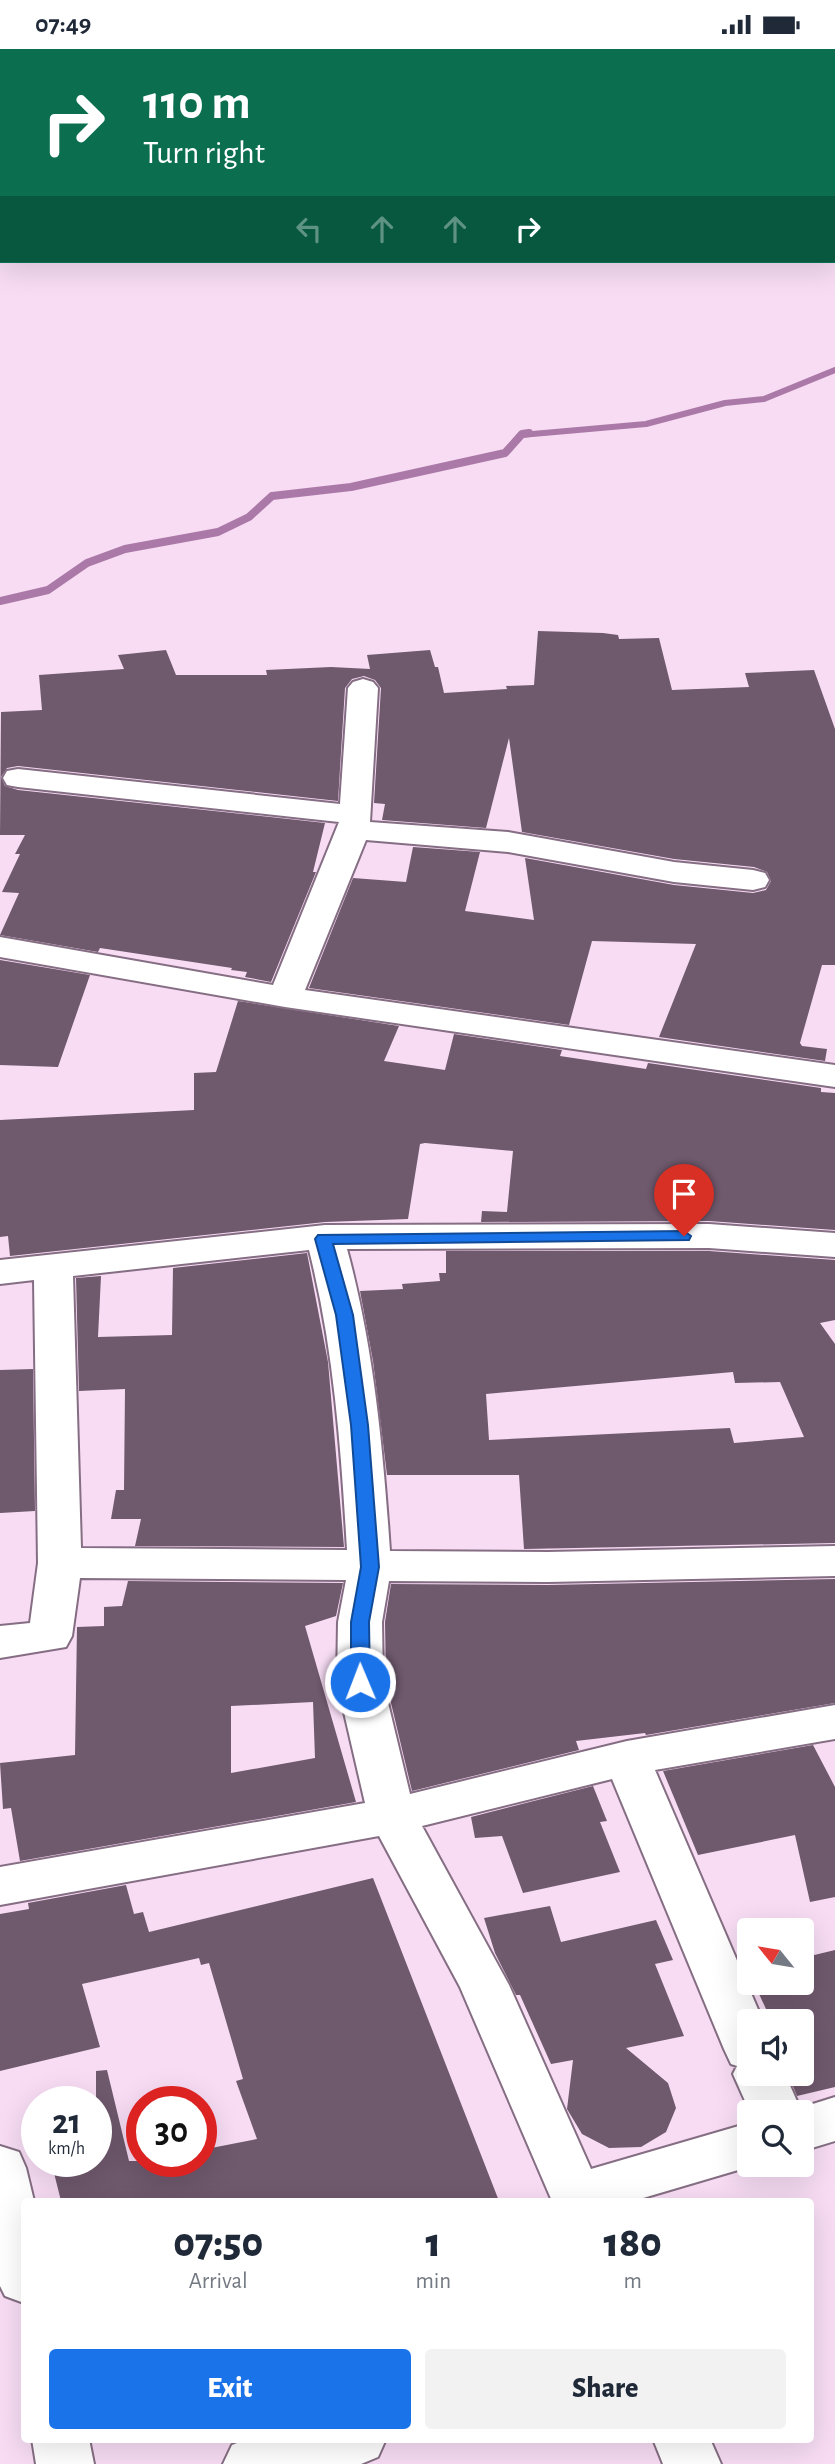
<!DOCTYPE html>
<style>
body{margin:0;font-family:"Alegreya Sans",sans-serif;background:#f2f2f3;color:#1f2937;height:100vh;display:flex;flex-direction:column;font-size:26px;white-space:nowrap}
*{box-sizing:border-box;margin:0}
p{font-size:23px;color:#747a83}
.icon{flex:none;width:38px;height:38px;fill:none;stroke:currentColor;stroke-width:2;stroke-linecap:round;stroke-linejoin:round}
.map{position:relative;flex:1;overflow:hidden}
.sheet{position:absolute;left:21px;top:2149px;width:793px;height:245px;display:flex;flex-direction:column;background:#fff;border-radius:7px;box-shadow:0 7px 28px #0002}
.sheet>*{flex:none}
.guide{position:absolute;left:0px;top:0px;width:836px;height:214px;box-shadow:0 7px 28px #0002;background:#0b6e4f;color:#fff;overflow:hidden}
.needle{width:46px;rotate:300deg}
.tools{position:absolute;left:737px;top:1869px;display:grid;gap:14px}
.tools a{display:grid;place-items:center;width:77px;height:77px;border-radius:7px;background:#fff;box-shadow:0 7px 28px #0002;font-size:35px}
.speed{position:absolute;left:21px;top:2037px;display:flex;gap:14px;font-size:35px;font-weight:700;text-align:center}
.speed>*{display:grid;place-content:center;width:91px;height:91px;border-radius:50%;background:#fff;box-shadow:0 7px 28px #0002;line-height:1}
.speed small{font-size:18px;font-weight:400}
.speed .limit{border:10px solid #d22;background:#fff;color:#111}
.pin{position:absolute;display:grid;place-items:center;width:60px;height:60px;color:#fff;margin:-72px -30px;border-radius:50% 50% 50% 0;rotate:-45deg;box-shadow:0 0 7px #0007}
.pin .icon{rotate:45deg}
.me{position:absolute;width:77px;margin:-38px;rotate:359deg;stroke-linejoin:round;filter:drop-shadow(0 0 5px #0008)}
.turn{display:flex;align-items:center;gap:24px;height:147px;padding:0 28px;font-size:32px}
.turn .icon{width:91px;height:91px;stroke-width:2.5}
.turn b{display:block;font-size:49px;line-height:60px}
.lanes{display:flex;align-items:center;height:66px;padding:0 28px;background:#0003;justify-content:center;gap:35px;direction:ltr}
.lanes .off{opacity:.35}
.eta{display:flex;justify-content:space-evenly;align-items:center;height:119px;text-align:center}
.eta b{font-size:42px;font-weight:800;line-height:49px}
.cta{display:flex;gap:14px;margin-top:auto;padding:14px 28px}
.cta a{flex:1;height:80px;border-radius:7px;background:#1a73e8;color:#fff;font-size:28px;font-weight:800;line-height:80px;text-align:center}
.cta a+a{background:#f2f2f3;color:#1f2937}
.status{display:flex;justify-content:space-between;align-items:center;height:49px;padding:0 35px;background:#fff;direction:ltr}
.status svg{height:19px;fill:currentColor}
.map>svg:first-child{display:block}
</style>
<div class="status"><b>07:49</b><svg viewBox="0 0 49 12"><path d="M0 12V9h3v3zM5 12V6h3v6zM10 12V3h3v9zM15 12V0h3v12zM26 1h20v11H26zM47 4h2v5h-2z"/></svg></div>
<div class="map">
<svg width="835" height="2415" viewBox="0 0 835 2415">
<rect width="100%" height="100%" fill="#f7dcf4"/>
<g fill="none" stroke-linecap="round" stroke-linejoin="round">
<path stroke="#ab79a7" stroke-width="6" d="M521,386L646,375L725,354L764,350L835,321"/>
<path stroke="#ab79a7" stroke-width="8" d="M0,552L48,541L87,514L125,500L218,483L249,468L272,447L351,438L505,404L522,385L529,384"/>
</g>
<path fill="#6f596d" fill-rule="evenodd" d="M538,582L603,584L618,586L619,590L659,589L672,641L749,638L745,624L814,621L835,680V916H822L800,994L802,997L827,1000L825,1012L659,988L696,895L592,892L569,976L309,939L353,829L406,833L413,798L480,803L465,862L534,871L525,809L674,836L753,844L766,841L771,832L767,823L754,818L674,810L522,783L509,689L486,779L382,771L385,755L374,754L381,639L375,631L364,627L352,630L345,639L338,752L18,717L7,719L1,728L5,737L18,741L325,774L313,823H316L271,933L245,928L247,923L231,921L232,919L100,899L98,903L0,886L19,844L2,843L20,805H15L25,786H0L1,663L42,661L39,626L124,620L118,606L166,601L176,626H267L266,621L331,618L370,620L367,606L430,601L435,618H438L444,644L507,640L506,637L534,636Z
M0,911L90,926L58,1018L0,1016Z
M238,952L399,977L384,1012L445,1021L454,985L562,1001L560,1007L646,1020L648,1014L821,1039V1043L835,1044V1181L709,1172L481,1173L482,1162L507,1163L513,1102L425,1094L420,1095L408,1170L325,1173L10,1207L8,1187L0,1188V1071L194,1061V1024L216,1023Z
M446,1202H709L835,1211V1271L820,1274L835,1295V1494L524,1500L519,1426H387L373,1312L360,1242L403,1240L402,1235L440,1232L439,1224H446ZM733,1323L735,1334L780,1333L804,1388L734,1394L730,1379L489,1391L486,1345Z
M307,1204L328,1313L344,1498L135,1497L141,1470H111L116,1441H124L125,1340L79,1342L76,1229L101,1227L98,1288L172,1286L173,1219Z
M33,1320L35,1462L0,1464V1321Z
M835,1530V1654L646,1686L645,1684L576,1692L579,1701L412,1742L386,1633L385,1573L391,1535L548,1536Z
M128,1532L343,1534L336,1567L305,1577L356,1753L20,1812L11,1759L3,1760L0,1714L75,1706L77,1578L104,1577V1558L122,1557ZM313,1653L315,1709L231,1724V1657Z
M813,1696L835,1738V1848L810,1853L795,1786L698,1806L663,1722Z
M593,1737L607,1772L600,1773L620,1823L523,1844L502,1787L475,1789L471,1768Z
M373,1829L499,2152H61L51,2112H96V2022L107,2021L129,2112H201V2101L257,2090L236,2032L243,2030L209,1914L201,1916L199,1909L82,1935L100,1998L0,2022V1865L29,1860L28,1854L126,1836L134,1865L143,1863L149,1883Z
M550,1857L561,1893L656,1871L673,1911L655,1915L684,1987L626,1999L668,2034L676,2059L666,2083L641,2098L609,2099L582,2085L567,2060L573,2011L551,2015L520,1946H516L495,1904L484,1869Z
M835,1901V2038L797,2047L788,2025H802V1972H766L761,1961L766,1960L754,1934H802V1909Z"/>
<g fill="none" stroke-linecap="round" stroke-linejoin="round">
<defs>
<path id="street" d="M261,0H284L259,2Z
M539,0H563L565,2H540Z
M0,86H2L0,99Z
M363,630L373,633L378,639L370,773L508,783L674,813L753,821L765,824L769,831L765,838L753,841L674,833L508,803L366,791L305,941L835,1016V1038L285,958L0,908V888L273,936L339,773L18,738L7,736L3,729L7,722L18,720L340,755L348,639L353,633Z
M709,1175L835,1184V1208L709,1199L347,1200C374,1299 383,1399 390,1502L548,1503L835,1497V1527L548,1533L389,1532L382,1573L383,1633L410,1745L627,1692L835,1656V1690L655,1721L763,1972H749V2025H785L800,2059L835,2048V2092L802,2102V2063H750L733,2025L737,2017L731,2015L724,2000L612,1730L422,1777L509,1936L591,2120L749,2074V2116H755L633,2152H552L460,1938L379,1787L0,1856V1818L365,1754L337,1633L338,1573L346,1531L80,1529L72,1587L66,1598L0,1609V1577L30,1574L38,1514L34,1231L0,1235V1211L325,1176ZM309,1201C334,1300 341,1400 347,1501L81,1499L73,1227Z
M0,2097L19,2103L26,2119L34,2152H24V2254L5,2247L0,2237Z
M32,2390H89L94,2415H36Z
M247,2390H386L378,2408L361,2415H223L232,2396Z
M653,2390H710L721,2415H663Z"/>
</defs>
<use href="#street" stroke="#856e83" stroke-width="4"/>
<use href="#street" fill="#fff" fill-rule="evenodd"/>
</g>
<path fill="#1a73e8" stroke="#114b97" stroke-width="2" d="M684,1182L691,1187L689,1191L333,1195L353,1266L368,1376L379,1518L369,1573L370,1633L360,1640L354,1638L351,1633V1573L361,1518L351,1376L336,1266L315,1190L318,1186Z"/>
</svg>
<div class="tools">
<a><svg class="needle" viewBox="-14 -14 28 28"><path d="M0-13l5 13h-10z" fill="#e53935"/><path d="M0 13l5-13h-10z" fill="#747a83"/></svg></a>
<a><svg class="icon" aria-label="sound" viewBox="0 0 24 24"><path d="M4 9h4l5-4v14l-5-4H4zM17 9q2 3 0 6"/></svg></a>
<a><svg class="icon" aria-label="search" viewBox="0 0 24 24"><circle cx="10" cy="10" r="6"/><path d="M15 15l6 6"/></svg></a>
</div>
<div class="speed"><div>21<small>km/h</small></div><div class="limit">30</div></div>
<div class="pin" style="left:684px;top:1187px;background:#d93025"><svg class="icon" aria-label="arrive" viewBox="0 0 24 24"><path d="M6 21V4h12l-3 4 3 4H6"/></svg></div>
<svg class="me" style="left:360px;top:1633px" viewBox="-20 -20 40 40"><circle r="17" fill="#1a73e8" stroke="#fff" stroke-width="3"/><path d="M0-11L8 9 0 5-8 9z" fill="#fff"/></svg>
<div class="guide">
<div class="turn"><svg class="icon" aria-label="right" viewBox="0 0 24 24"><path d="M7 20v-9h11M14 6l5 5-5 5"/></svg><div><b>110 m</b>Turn right</div></div>
<div class="lanes"><svg class="icon off" aria-label="left" viewBox="0 0 24 24"><path d="M17 20v-9H6M10 6l-5 5 5 5"/></svg><svg class="icon off" aria-label="ahead" viewBox="0 0 24 24"><path d="M12 20V5M6 11l6-6 6 6"/></svg><svg class="icon off" aria-label="ahead" viewBox="0 0 24 24"><path d="M12 20V5M6 11l6-6 6 6"/></svg><svg class="icon" aria-label="right" viewBox="0 0 24 24"><path d="M7 20v-9h11M14 6l5 5-5 5"/></svg></div>
</div>
<section class="sheet">
<div class="eta">
<div><b>07:50</b><p>Arrival</p></div>
<div><b>1</b><p>min</p></div>
<div><b>180</b><p>m</p></div>
</div>
<div class="cta"><a>Exit</a><a>Share</a></div>
</section>
</div>
